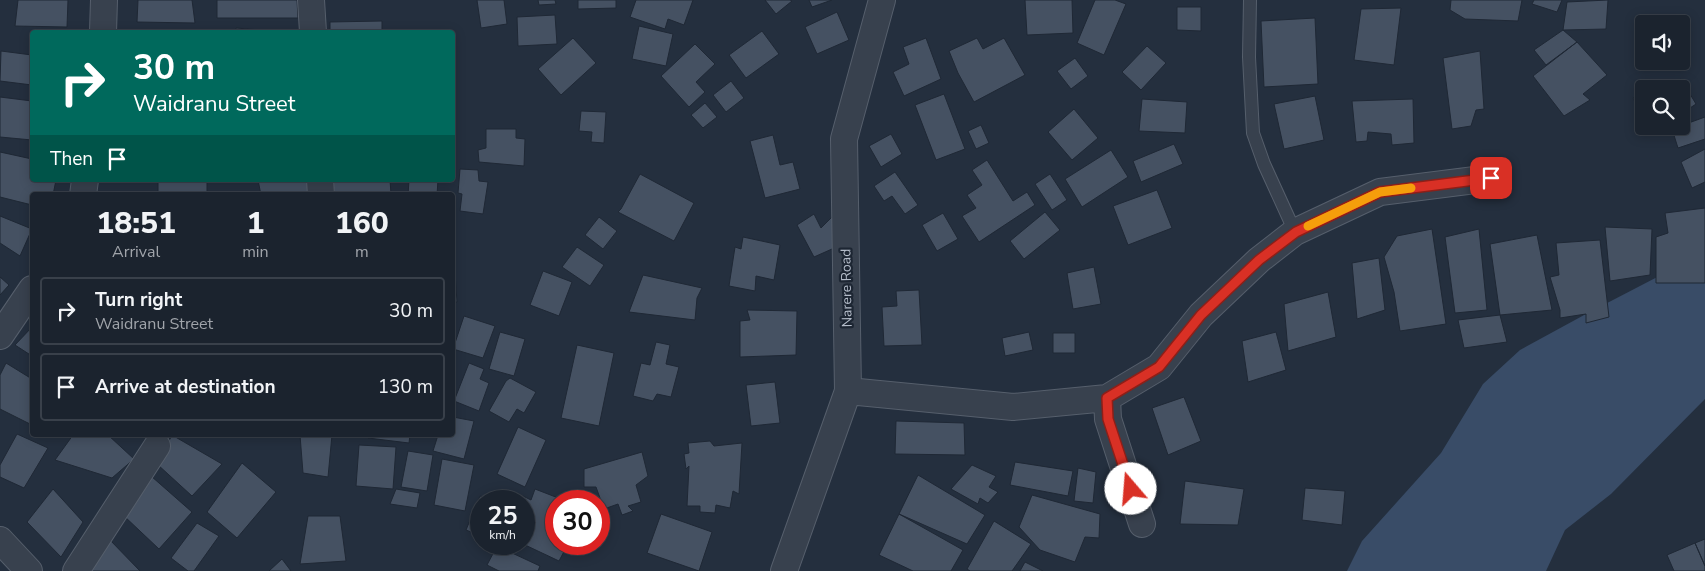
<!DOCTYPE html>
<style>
body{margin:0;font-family:"Nunito Sans",sans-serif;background:#242b36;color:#f1f3f6;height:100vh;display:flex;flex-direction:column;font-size:19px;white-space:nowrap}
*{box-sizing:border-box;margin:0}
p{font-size:16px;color:#a0a4aa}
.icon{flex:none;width:28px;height:28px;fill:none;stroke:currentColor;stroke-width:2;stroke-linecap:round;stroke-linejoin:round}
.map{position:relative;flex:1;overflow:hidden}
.details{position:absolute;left:30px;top:192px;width:425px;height:245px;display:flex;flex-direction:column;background:#1b232e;border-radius:5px;box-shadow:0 2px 12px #0003,0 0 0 1px #39404a}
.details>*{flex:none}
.guide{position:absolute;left:30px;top:30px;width:425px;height:152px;border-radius:5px;box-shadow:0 2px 12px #0003,0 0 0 1px #39404a;background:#00695c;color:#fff;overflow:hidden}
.controls{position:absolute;left:1635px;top:15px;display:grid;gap:10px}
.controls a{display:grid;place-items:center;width:55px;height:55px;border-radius:5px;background:#1b232e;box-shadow:0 2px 12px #0003,0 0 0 1px #39404a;font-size:25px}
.speed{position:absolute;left:470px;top:490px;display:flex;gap:10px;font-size:25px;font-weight:700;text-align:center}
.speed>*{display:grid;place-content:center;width:65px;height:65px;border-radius:50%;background:#1b232e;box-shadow:0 2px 12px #0003,0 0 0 1px #39404a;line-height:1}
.speed small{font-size:12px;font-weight:400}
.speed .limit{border:8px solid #d22;background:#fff;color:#111}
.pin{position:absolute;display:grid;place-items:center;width:42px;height:42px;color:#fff;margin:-21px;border-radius:10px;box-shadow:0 2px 8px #0006}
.me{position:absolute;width:55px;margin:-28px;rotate:342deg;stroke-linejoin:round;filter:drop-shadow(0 0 4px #0008)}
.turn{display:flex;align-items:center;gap:18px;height:105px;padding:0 20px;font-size:22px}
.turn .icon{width:65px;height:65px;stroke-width:2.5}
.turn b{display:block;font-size:35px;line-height:42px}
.then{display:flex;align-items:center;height:48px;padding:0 20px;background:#0003;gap:10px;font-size:19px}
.eta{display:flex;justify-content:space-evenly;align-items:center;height:85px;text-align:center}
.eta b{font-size:30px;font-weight:800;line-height:35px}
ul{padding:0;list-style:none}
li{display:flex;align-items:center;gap:15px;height:68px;margin:0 10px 8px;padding:0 10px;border:2px solid #39404a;border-radius:5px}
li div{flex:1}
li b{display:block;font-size:19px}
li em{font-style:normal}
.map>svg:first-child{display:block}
</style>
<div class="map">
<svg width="1705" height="571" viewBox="0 0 1705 571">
<rect width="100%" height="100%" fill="#242f3e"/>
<path fill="#394c67" d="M1705,255V399L1611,494L1565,530L1546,571H1347L1362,541L1441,453L1483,384L1520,350L1586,314L1665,273Z"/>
<path fill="#455162" stroke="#1f2835" d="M18,0H68L67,27L15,26Z
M138,0H192L195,23L137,22Z
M217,0H297L298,18H217Z
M477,0H504L507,24L481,28Z
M538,0H555L556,4L539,5Z
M578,0H616V8L578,9Z
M636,0H693L684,25L668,19L665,29L630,17Z
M765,0H790L792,1L776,14Z
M809,0H832L812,7Z
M1025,0H1072L1073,33L1027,35Z
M1095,0H1115L1126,4L1104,55L1077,43Z
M1451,0H1522L1518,21L1465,19L1450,10Z
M1534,0H1562L1557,12L1532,4Z
M1608,0L1606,29L1563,30L1567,2Z
M1177,7H1201V31L1177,30Z
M1401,8L1394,65L1354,60L1361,9Z
M837,12L849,40L817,54L805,27Z
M555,15L557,44L518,46L517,17Z
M1315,18L1318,84L1264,87L1261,21Z
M382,21V32H330V22Z
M639,26L673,34L666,66L632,59Z
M236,28L283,32H236Z
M142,30H201V32H143Z
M1563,30L1577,42L1546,65L1534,50Z
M762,31L779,54L746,78L729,55Z
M573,38L596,63L561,95L538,69Z
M926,38L941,79L904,96L893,72L909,64L903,47Z
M977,38L983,49L1004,38L1025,75L974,102L958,73L949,51Z
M1577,42L1607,75L1583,94L1590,100L1564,116L1533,76Z
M695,44L715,64L696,82L705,92L689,107L661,76Z
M1147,46L1166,63L1141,90L1122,72Z
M1,51L32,55V85L0,81Z
M1480,51L1484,109L1476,110L1471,126L1452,129L1443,58Z
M1075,58L1088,76L1071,89L1057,71Z
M1681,79L1696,104L1681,114V89H1664Z
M731,81L744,98L726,112L713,95Z
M1644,91V119L1633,98Z
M944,94L965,149L936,160L915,105Z
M1315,96L1324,140L1284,149L1274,104Z
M0,97L32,101V140L0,137Z
M1142,99L1187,102L1185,133L1139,131Z
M1413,99L1414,143L1392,145L1391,134L1368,132L1367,141L1356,142L1352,101Z
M705,103L717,117L703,128L691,115Z
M1074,109L1098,138L1072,160L1048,132Z
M581,111L606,112L604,143L591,142L592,132L579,131Z
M1705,117V139L1678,148L1672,129Z
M981,125L989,143L976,149L968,131Z
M486,129H516V138L525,139L524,166L479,162L478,150L486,148Z
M891,134L902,154L881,167L869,146Z
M773,135L780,165L793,162L800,189L765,198L750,141Z
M1174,144L1183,164L1141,182L1133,161Z
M1705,149V182L1692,188L1681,162Z
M1111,150L1128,177L1082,207L1065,179Z
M0,152L32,159V180H56L53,195H32V205L0,197Z
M987,160L1013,201L1027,192L1035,205L979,242L962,216L976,208L967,195L982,185L972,170Z
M460,169L478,170L479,181L488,182L483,214L460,211L462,194L458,193Z
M895,172L918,205L905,214L892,196L884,201L874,186Z
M640,174L694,203L674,241L618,212L621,209Z
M1050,174L1067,200L1052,210L1035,184Z
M158,180H207V195H158Z
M258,180H314L315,195H261Z
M333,180H390L391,194L334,195Z
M409,180H438L437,195H408Z
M1157,190L1172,228L1128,245L1113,206Z
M1705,208V283H1656V237L1668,233L1665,213Z
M1045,212L1060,230L1024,259L1010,241Z
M943,213L958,239L937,251L922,225Z
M814,214L821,228L833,216L841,245L814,257L797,225Z
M0,216L32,229L20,256L0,243Z
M599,217L617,231L603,249L585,235Z
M1605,227L1652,229L1650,275L1610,281Z
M1432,229L1446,324L1400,331L1394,292L1384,257L1397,236Z
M1479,229L1487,310L1455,313L1445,237Z
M1537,235L1552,310L1500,315L1490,244Z
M743,237L780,245L774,280L756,276L755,291L729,286L735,247L741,249Z
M1600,240L1609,317L1586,323V314L1560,318V310L1550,277L1559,275L1556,243Z
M577,247L604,265L590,286L562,267Z
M1379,258L1385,310L1357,319L1352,263Z
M452,259H454L457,302H452Z
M1094,267L1101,304L1073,309L1067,273Z
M543,271L572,282L559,316L530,305Z
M643,275L702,288L697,298L695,320L629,312Z
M0,277L9,285L0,295Z
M919,290L922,345L884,346L882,307L897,306L896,291Z
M1328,292L1336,337L1288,351L1284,304Z
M747,310L797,311L796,355L740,357V321L750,320Z
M1500,315L1507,342L1464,348L1458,320Z
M464,316L495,326L483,358L453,349Z
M32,327V356L15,345Z
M500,332L525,339L514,376L489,369Z
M1029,332L1033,350L1005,356L1002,338Z
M1276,332L1286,370L1248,382L1242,341Z
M1053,333H1075V353H1053Z
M656,342L670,345L666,364L679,367L671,397L657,394L653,401L633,396L641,363L650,365Z
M577,345L614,353L599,426L561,418Z
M6,363L32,379V425L0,409V375Z
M469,363L484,369L480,379L489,383L479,411L454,401Z
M510,378L536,392L524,413L517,409L509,422L489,411L506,381Z
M775,382L780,423L751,426L746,385Z
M1184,397L1201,441L1168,455L1152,408Z
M453,417L474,421L464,459L433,451L438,435H452Z
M896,421L964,423L965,455L895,454Z
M518,427L546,440L525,487L497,474Z
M17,434L48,448L24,488L0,477V465Z
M73,435H108L134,459L112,478L55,460Z
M172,435L222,464L192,496L157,464Z
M300,435H332L328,477L303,473Z
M368,435H410L409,443L368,438Z
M710,441L714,446L742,443L739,494L733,491L730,508L716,505L715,513L700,512V506H687L689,466L686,469L684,454L689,453L688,443Z
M359,445L396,447L393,489L356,486Z
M408,451L433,455L427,491L401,487Z
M642,452L648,476L636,485L641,502L628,506L633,511L622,515L618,504L604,509L596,487H584V469Z
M442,459L474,465L465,511L434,505Z
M1015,462L1073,471L1068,496L1010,485Z
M242,463L276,492L237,538L207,512Z
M972,465L996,476L989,487L998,492L988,503L980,498L978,504L951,489Z
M1078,468L1096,472L1093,503L1074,501Z
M918,475L985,515L967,544L899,514Z
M151,476L192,512L159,549L123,515Z
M1185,481L1244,489L1238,525L1180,524Z
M1305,488L1345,491L1342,525L1302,520Z
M53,489L83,522L61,557L27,522Z
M396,489L420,493L417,508L390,504Z
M535,489L566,501H556V544H568L559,561L523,544L524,501H516L519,494L531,500Z
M1032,495L1100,514L1099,538L1085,537L1075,562L1040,550L1019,527Z
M480,496L494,501H481V536L466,530Z
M661,514L712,532L699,571L647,553Z
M899,514L963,550L951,571H913L879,555Z
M308,516H340L346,561L300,564Z
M994,521L1031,544L1012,571H970L967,569Z
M197,523L219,536L194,571H188L171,558Z
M1705,539V566L1695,543Z
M110,540L140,571H85Z
M1695,543L1705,566V571H1674L1667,555Z
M497,546L540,566L538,571H499L487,565Z
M282,559L291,571H269Z
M1025,562L1043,571H1020Z"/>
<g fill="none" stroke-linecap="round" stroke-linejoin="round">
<defs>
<path id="service" d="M1250,0L1249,57L1253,133L1264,164L1295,232"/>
<path id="minor" d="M311,0L313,32
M103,32L104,0
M320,180L321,195
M83,195L85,180
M0,336L32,289
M848,391L1013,407L1107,398
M1142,524L1108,419L1107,398L1159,367L1201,315L1259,260L1295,232L1380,192L1491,178
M0,540L29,571
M76,571L157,446
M784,571L848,391L844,139L882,0"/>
</defs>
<use href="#service" stroke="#565f6c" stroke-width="14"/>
<use href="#minor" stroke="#565f6c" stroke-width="28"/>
<use href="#service" stroke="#38414e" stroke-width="12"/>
<use href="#minor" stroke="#38414e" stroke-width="26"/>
</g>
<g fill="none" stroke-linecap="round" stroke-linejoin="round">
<defs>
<path id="route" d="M1131,489L1108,419L1107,398L1159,367L1201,315L1259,260L1296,232L1380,192L1491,178"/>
</defs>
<use href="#route" stroke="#8d1f18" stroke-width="12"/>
<use href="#route" stroke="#d93025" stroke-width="9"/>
<path stroke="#f59e0b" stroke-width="9" d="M1308,226L1380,192L1411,188"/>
</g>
<g text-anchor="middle" stroke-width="4.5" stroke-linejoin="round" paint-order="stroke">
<g font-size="14" fill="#b4bcc9" stroke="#1d2633">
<text transform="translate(846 288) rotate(-91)" y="5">Narere Road</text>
</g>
</g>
</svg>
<div class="controls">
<a><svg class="icon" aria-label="sound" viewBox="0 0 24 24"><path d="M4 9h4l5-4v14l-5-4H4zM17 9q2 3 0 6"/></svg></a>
<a><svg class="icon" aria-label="search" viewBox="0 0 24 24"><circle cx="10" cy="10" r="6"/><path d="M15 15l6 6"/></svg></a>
</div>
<div class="speed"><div>25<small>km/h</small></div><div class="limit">30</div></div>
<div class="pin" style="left:1491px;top:178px;background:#d93025"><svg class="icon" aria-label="arrive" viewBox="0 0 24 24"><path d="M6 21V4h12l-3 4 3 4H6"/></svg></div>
<svg class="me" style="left:1131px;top:489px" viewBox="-20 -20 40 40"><circle r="19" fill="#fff"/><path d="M0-13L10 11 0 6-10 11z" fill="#d93025"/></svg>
<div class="guide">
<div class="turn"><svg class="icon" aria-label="right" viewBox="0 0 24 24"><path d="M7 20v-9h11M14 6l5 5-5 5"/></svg><div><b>30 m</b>Waidranu Street</div></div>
<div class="then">Then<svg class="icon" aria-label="arrive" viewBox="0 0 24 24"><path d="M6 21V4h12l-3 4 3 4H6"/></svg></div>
</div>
<section class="details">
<div class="eta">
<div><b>18:51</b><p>Arrival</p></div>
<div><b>1</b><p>min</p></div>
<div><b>160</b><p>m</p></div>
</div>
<ul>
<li><svg class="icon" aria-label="right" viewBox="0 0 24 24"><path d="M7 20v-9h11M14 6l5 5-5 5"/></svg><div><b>Turn right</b><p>Waidranu Street</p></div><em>30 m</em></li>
<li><svg class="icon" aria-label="arrive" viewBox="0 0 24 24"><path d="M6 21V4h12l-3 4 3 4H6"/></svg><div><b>Arrive at destination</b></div><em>130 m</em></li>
</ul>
</section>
</div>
